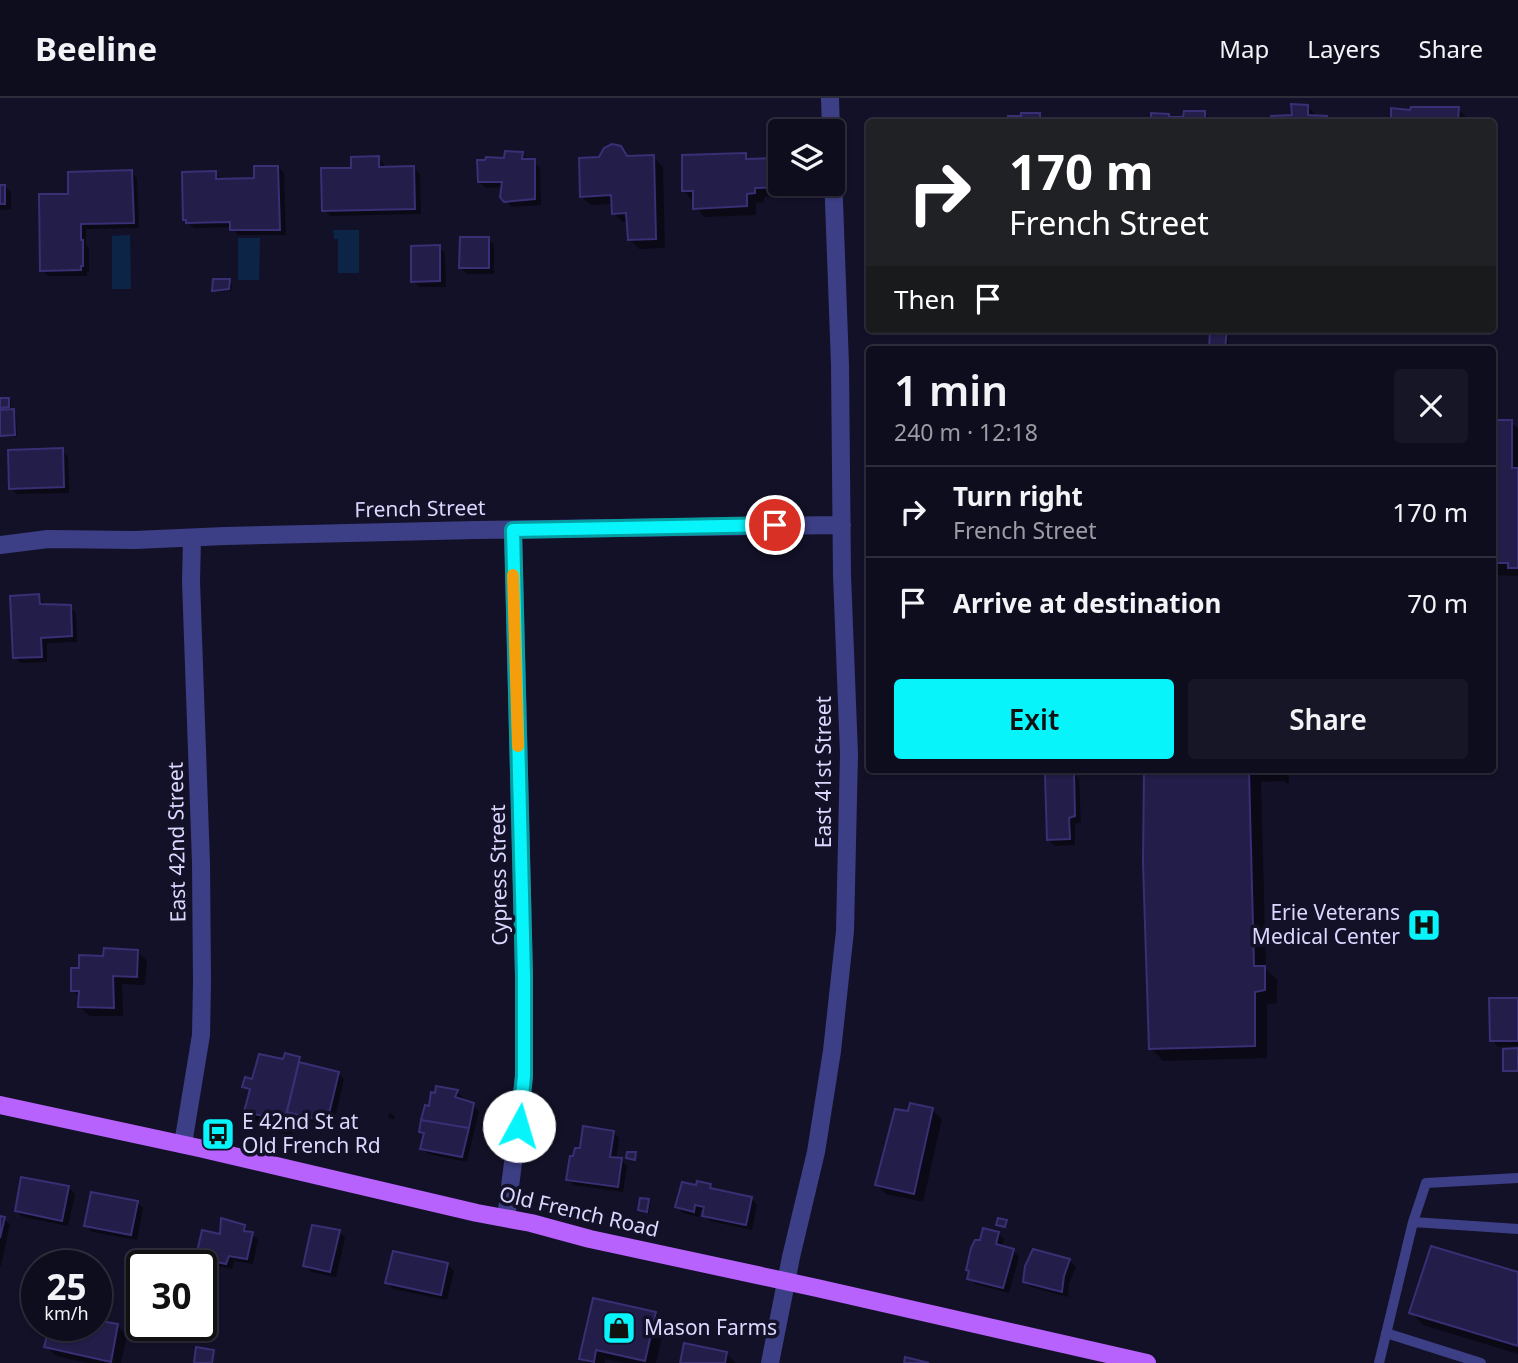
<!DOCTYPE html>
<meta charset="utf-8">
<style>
body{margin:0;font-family:"Noto Sans",sans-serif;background:#171627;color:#f1f3f6;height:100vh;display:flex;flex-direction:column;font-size:26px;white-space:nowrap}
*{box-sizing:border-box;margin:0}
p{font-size:23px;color:#9b9ca4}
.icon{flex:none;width:38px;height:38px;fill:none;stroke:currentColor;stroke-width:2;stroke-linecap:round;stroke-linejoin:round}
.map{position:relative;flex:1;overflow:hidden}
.details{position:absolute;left:866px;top:248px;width:630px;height:427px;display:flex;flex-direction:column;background:#0e0d1e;border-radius:7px;box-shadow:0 2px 5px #0004,0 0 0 2px #2e2d3c}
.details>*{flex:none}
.hud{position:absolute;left:866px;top:21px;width:630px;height:214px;border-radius:7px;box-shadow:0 2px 5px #0004,0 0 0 2px #2e2d3c;background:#202124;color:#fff;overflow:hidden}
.tools{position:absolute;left:768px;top:21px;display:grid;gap:14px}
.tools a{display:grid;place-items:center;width:77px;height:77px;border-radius:7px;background:#0e0d1e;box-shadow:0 2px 5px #0004,0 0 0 2px #2e2d3c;font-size:35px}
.speed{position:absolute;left:21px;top:1152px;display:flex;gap:14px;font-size:35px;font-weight:700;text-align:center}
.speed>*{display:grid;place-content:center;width:91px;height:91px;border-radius:50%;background:#0e0d1e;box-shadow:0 2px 5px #0004,0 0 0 2px #2e2d3c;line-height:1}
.speed small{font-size:18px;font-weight:400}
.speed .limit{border:4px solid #111;border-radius:10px;background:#fff;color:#111}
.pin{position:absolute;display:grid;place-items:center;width:60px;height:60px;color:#fff;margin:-30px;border:4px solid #fff;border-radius:50%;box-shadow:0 2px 7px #0007}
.me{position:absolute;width:77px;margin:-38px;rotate:6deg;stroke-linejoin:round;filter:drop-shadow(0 0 5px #0008)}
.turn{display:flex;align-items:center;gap:24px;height:147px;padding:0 28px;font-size:32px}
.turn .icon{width:91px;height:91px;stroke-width:2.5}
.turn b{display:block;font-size:49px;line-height:60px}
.then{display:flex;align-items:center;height:66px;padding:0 28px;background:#0003;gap:14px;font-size:26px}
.round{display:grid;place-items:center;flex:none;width:74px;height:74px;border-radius:7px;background:#171627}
.head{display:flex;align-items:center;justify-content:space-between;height:119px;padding:0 28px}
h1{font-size:42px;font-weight:600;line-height:52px}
.action{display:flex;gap:14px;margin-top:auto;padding:14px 28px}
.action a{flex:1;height:80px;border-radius:7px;background:#08f4fb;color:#111;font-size:28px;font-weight:600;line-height:80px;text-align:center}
.action a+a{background:#171627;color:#f1f3f6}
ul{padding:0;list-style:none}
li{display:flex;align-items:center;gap:21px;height:91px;padding:0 28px;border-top:2px solid #2e2d3c}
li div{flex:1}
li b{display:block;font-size:26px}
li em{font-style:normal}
header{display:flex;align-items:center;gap:42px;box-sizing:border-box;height:98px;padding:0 35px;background:#0e0d1e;border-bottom:2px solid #2e2d3c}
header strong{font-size:33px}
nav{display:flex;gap:38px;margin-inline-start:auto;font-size:24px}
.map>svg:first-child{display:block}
</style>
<header>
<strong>Beeline</strong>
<nav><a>Map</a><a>Layers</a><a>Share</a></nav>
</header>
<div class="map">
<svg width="1518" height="1265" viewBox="0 0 1518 1265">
<rect width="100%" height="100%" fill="#131128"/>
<path fill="#0c2546" d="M333,132H359V175H338V141H334Z
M130,137L131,191H112V138Z
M238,140H260L259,182H238Z"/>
<path fill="#0007" d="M1307,8L1317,18L1326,19L1331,24H1273V20L1294,19Z
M1458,11L1467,20V24H1393V12L1412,13Z
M1204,15L1214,24H1148L1153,21L1169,17L1172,21H1185Z
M1039,17L1047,24H1010V19Z
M623,53L630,60L653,59L663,69L665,150L639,151L630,142L629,124H623L613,115V106L591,107L581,98L600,61Z
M522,56L540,69L541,107L512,109L502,99L503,89L486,90L479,84L506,62Z
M745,56L751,62L778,61L780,64V86H788V98L764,99V104L756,105V117L704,119L684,92Z
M378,60L384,66V70H414L420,76L421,116L330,118L324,112L353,71Z
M278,69L284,75L286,137H238L232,129L194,130L185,121L215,75L221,81H256Z
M131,74L137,80L139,130L86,131V147L89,150V174H87V178H48L42,172L70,98Z
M0,88H5L11,94V111L0,112Z
M488,141L494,147V176H467L461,170Z
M439,149L445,155L446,189H419L413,183Z
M229,183L232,186L231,193L216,194L213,192Z
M1212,231H1229L1228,252H1211Z
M8,302L11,304V313L16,316L17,339L0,338V313H5L1,309Z
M1493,324H1511L1518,331V478L1493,477Z
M62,352L68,358L69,395L17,396L11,390Z
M39,498L45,508L70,509L76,515L77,544L47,545V564L21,565L15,559Z
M1224,672H1289V687L1284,683L1261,684L1266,871L1277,882V905L1267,906V960L1163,963L1151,950Z
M1073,675L1079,681L1081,724L1075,726V747L1055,748L1048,742Z
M137,853L147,863L145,887L122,886L123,918H89L80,908V900L72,892L81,872L105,859Z
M1518,902V948L1498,949L1492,942Z
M299,960L307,968L338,975L344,981L333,1029L296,1020L292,1037L279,1035L270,1025L256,1023L246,1013L251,995L244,988Z
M457,994L463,1000L462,1003L473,1007L479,1013L467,1064L428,1056L422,1050L425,1037L421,1033L430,1010Z
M932,1012L942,1021L923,1104L886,1096L876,1086L909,1015Z
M389,1015L395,1018L394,1022L388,1019Z
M613,1034L619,1040L616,1061L621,1062L627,1068L623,1094L574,1087L568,1081L582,1052Z
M710,1087L716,1093L751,1100L757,1107L752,1132L710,1123L704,1117L705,1113L701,1112L699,1119L683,1115L677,1109L697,1089Z
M69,1090L75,1096L68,1128L23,1119L16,1113Z
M648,1103L650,1106L649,1115L642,1114L640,1112Z
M137,1104L143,1110L137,1142L92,1134L86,1128Z
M0,1119L10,1126L1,1168H0Z
M244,1128L258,1142L253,1166L234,1163L232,1171L214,1167L211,1180L201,1178V1167H196L203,1135L221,1138Z
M339,1134L345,1140L336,1179L311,1174L305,1168Z
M998,1135L1004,1141L1002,1150L1013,1153L1019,1159L1009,1195L975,1186L969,1180Z
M1034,1153L1070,1163L1076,1169L1069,1185L1068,1199L1031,1189L1024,1183Z
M448,1167L454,1173L447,1202L393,1191L387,1185Z
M1518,1176V1256L1423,1227L1411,1214Z
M656,1215L665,1225L656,1265H626L605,1261V1265H586L581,1260Z
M51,1227L117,1228L127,1237L121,1265H87L56,1258L46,1248Z
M726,1255L736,1265H681Z"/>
<path fill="#231d49" stroke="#382f74" stroke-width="2" d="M1291,6L1308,7V17L1327,18V24H1271V18L1292,17Z
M1411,9H1459L1458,24H1481H1391V10L1410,12Z
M1184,13H1205V24H1146L1151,20V15L1169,16V19H1183Z
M1021,15H1040V24H1008V18H1021Z
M612,46L621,48L627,58L654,57L656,141L628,142L626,115L612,116L611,97L580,99L579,60L599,59L604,50Z
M505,53L523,54L522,61H535V101L504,104L500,99L502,84H478L477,62H485L486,59L504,60Z
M746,55V61L779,60L780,89L755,90V95L747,96V108L693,111V93H682V57Z
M379,58V69L414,68L415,111L322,113L321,70H351V59Z
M254,68H278L280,132H230V124L186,125V122H183L182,74L216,73V81L254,80Z
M132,72L134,125L81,126V142H83V168H81V172L40,173L39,96H68V74Z
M0,87H5V106H0Z
M460,139H489V170H459Z
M440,147V183L411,184V148Z
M213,181H230L229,191L212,193Z
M1210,231H1227L1225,252H1209Z
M0,300H9V309L0,310Z
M14,311L15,337L0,338V312Z
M1493,322H1512V370H1518V470H1508V465H1493Z
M63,350L64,389L9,391L8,352Z
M39,496L40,506L71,507L72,538L41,540L42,559L13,560L10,498Z
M1249,672L1254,868H1265V892L1255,894V948L1149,951L1143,765L1144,674Z
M1074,673L1075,718L1069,720L1070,741L1047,742L1045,675Z
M104,850L138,852L137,879L113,878L114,910L78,909L79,893H71V870H79V857L103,858Z
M1489,900H1518V943H1490Z
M1518,950V973H1503V951Z
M285,955L300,959L283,1029L268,1026L270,1019L244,1014L250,991L242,989L245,979L252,981L259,956L283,961Z
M299,964L339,974L327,1024L287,1014Z
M436,988L458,992L455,999L474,1005L469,1030L421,1022L425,1007L429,1008L431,994L435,995Z
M910,1005L933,1010L914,1096L875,1087L895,1011L908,1013Z
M421,1022L469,1030L462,1059L420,1051L424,1035L419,1034Z
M583,1028L614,1033L610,1059L622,1060L618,1089L566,1082L570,1058H573L575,1050H580Z
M627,1054H636L635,1062L626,1060Z
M21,1079L69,1088L62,1123L15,1113Z
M697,1083L711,1086L710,1090L752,1099L746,1127L702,1118L704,1109L695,1107L694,1114L675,1109L682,1084L696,1087Z
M91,1094L138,1103L131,1137L84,1128Z
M640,1100L649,1101L647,1114L638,1112Z
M0,1118L5,1119L0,1140Z
M221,1120L245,1127L244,1133L253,1134L247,1161L229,1158L226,1166L208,1162L205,1175L201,1174V1167H194L202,1132L220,1136Z
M998,1120L1007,1122L1005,1129L996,1127Z
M312,1127L340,1132L330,1174L303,1168Z
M983,1130L999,1134L996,1146L1014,1151L1003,1190L967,1181L969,1173L966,1172L971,1150L975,1142H980Z
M1431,1148L1518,1174V1248L1409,1215Z
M1033,1151L1070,1161L1064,1178L1062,1194L1023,1184L1025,1168Z
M393,1153L448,1165L441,1197L385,1185Z
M593,1200L656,1214L645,1263L596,1252L594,1264L579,1261Z
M96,1222L118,1226L111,1264L44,1249L50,1227H96Z
M684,1245L727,1254L725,1265H680Z
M196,1249L214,1252L212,1265H194Z
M905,1259L929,1265H904Z"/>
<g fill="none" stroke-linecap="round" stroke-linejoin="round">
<path stroke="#3d3f86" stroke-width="10" d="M1413,1124L1426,1085L1518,1080
M1386,1235L1481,1265
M1379,1265L1413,1124L1518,1131"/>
<path stroke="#3d3f86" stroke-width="18" d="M830,0L831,33
M0,447L48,441L135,442L225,438L476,432L842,427
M183,1046L201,937L202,884L201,765L191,483L192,440
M506,1120L524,978V878L513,432
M770,1265L791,1159L816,1054L832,953L845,833L849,656L842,477L840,267L833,76"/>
<path stroke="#b762fc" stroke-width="18" d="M0,1007L199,1050L477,1115L531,1125L590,1141L817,1190L1147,1265"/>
</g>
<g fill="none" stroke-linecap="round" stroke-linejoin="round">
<defs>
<path id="route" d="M519,1028L524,978V878L513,432L775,427"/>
</defs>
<use href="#route" stroke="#059fa3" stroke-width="18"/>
<use href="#route" stroke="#08f4fb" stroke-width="12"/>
<path stroke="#f59e0b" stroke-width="12" d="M513,477L518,648"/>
</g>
<defs>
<symbol id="hospital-square" viewBox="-11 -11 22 22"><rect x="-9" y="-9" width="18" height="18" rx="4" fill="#08f4fb" stroke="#131128"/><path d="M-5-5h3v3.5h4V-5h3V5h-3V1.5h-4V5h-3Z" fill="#111"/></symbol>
<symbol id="bus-square" viewBox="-11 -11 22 22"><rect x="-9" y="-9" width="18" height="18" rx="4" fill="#08f4fb" stroke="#131128"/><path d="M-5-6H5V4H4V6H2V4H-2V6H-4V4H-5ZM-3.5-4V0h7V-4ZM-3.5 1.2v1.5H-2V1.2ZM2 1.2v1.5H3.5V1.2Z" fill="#111"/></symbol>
<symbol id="shop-square" viewBox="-11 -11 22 22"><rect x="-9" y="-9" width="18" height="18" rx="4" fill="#08f4fb" stroke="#131128"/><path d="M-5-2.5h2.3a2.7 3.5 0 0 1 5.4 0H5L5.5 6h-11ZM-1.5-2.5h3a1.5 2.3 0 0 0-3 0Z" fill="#111"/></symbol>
</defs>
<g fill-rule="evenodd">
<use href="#hospital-square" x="1405" y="808" width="38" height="38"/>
<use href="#bus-square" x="199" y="1017" width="38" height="38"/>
<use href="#shop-square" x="600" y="1211" width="38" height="38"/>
</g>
<g text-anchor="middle" stroke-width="7" stroke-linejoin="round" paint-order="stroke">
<g font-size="21" fill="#dad8fe" stroke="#131128">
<text transform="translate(420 411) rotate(-1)" y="7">French Street</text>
<text transform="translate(824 674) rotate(-90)" y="7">East 41st Street</text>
<text transform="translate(177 744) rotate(-91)" y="7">East 42nd Street</text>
<text transform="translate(499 777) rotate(-91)" y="7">Cypress Street</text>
<text transform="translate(579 1114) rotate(13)" y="7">Old French Road</text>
</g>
<g font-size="21" fill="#dad8fe" stroke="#131128" text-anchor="start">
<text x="1400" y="822" text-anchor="end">Erie Veterans<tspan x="1400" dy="24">Medical Center</tspan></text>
<text x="242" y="1031">E 42nd St at<tspan x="242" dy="24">Old French Rd</tspan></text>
<text x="644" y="1237">Mason Farms</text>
</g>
</g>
</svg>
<div class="tools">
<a><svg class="icon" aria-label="layers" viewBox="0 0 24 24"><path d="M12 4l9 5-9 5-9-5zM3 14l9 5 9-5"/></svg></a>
</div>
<div class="speed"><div>25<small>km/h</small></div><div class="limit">30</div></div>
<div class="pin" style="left:775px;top:427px;background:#d93025"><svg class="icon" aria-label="arrive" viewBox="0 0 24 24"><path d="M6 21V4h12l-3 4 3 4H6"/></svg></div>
<svg class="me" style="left:519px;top:1028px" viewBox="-20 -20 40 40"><circle r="19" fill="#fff"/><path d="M0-13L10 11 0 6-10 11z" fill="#08f4fb"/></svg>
<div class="hud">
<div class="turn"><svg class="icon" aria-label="right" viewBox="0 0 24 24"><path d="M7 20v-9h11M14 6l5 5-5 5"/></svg><div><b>170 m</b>French Street</div></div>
<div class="then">Then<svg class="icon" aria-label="arrive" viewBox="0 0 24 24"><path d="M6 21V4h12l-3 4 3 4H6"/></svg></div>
</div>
<section class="details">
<div class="head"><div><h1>1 min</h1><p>240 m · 12:18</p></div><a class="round"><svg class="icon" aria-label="close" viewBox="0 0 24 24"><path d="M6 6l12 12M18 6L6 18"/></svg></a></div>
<ul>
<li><svg class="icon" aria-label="right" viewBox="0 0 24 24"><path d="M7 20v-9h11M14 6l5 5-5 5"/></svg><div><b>Turn right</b><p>French Street</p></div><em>170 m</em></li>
<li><svg class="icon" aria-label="arrive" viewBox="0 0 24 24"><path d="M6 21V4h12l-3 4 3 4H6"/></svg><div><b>Arrive at destination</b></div><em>70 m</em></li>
</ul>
<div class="action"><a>Exit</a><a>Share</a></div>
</section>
</div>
